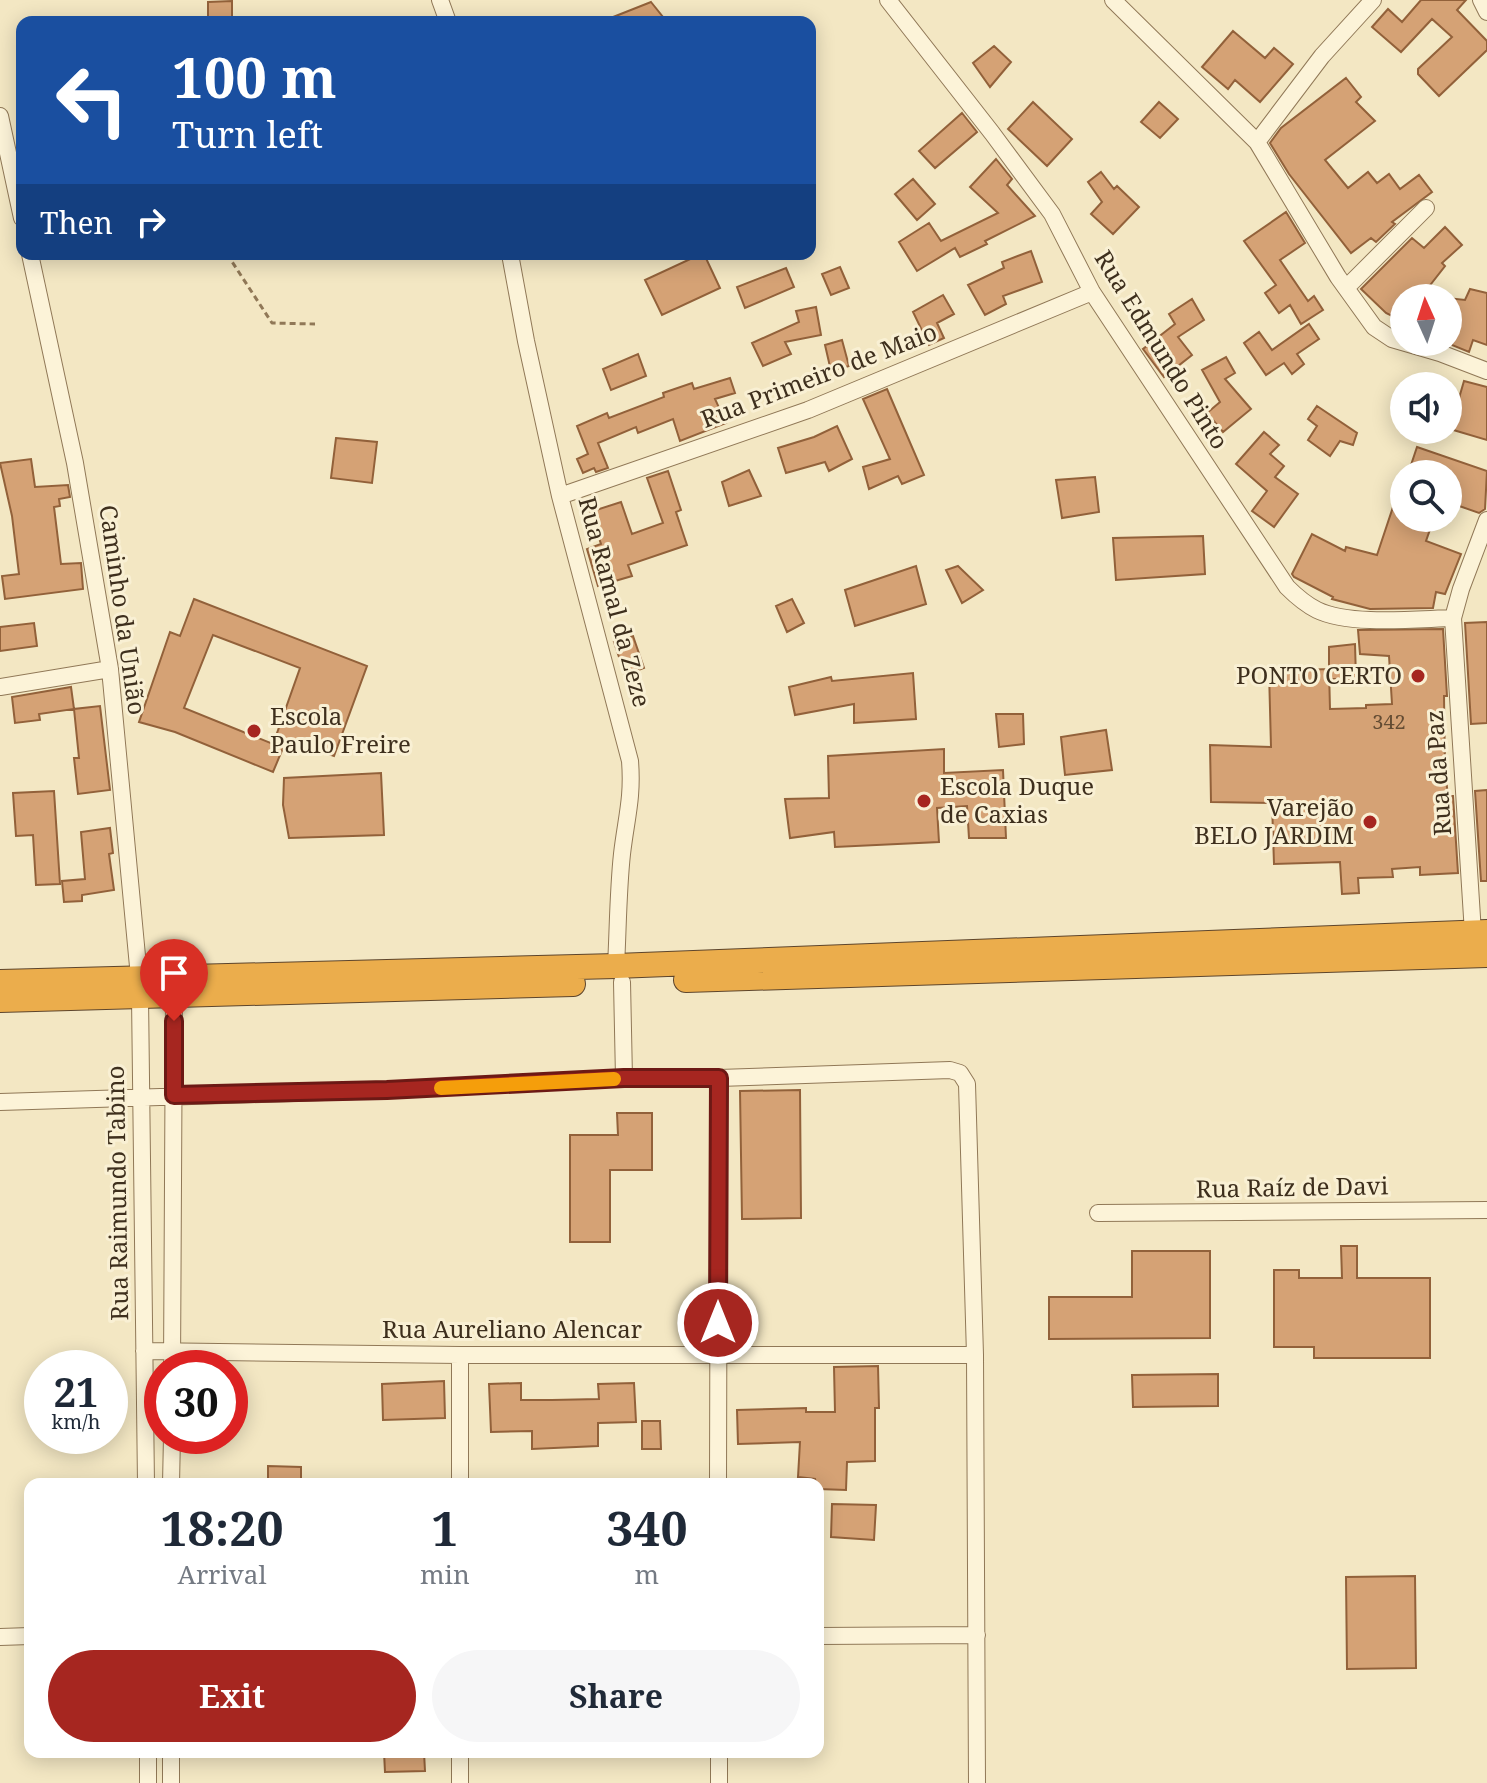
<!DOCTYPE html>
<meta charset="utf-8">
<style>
body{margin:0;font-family:"Noto Serif",serif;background:#f6f6f7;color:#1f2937;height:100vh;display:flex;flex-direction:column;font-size:30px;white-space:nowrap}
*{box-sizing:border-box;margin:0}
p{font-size:26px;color:#747a83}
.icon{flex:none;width:44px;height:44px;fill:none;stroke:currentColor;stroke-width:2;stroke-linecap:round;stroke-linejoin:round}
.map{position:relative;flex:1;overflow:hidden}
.drawer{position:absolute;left:24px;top:1478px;width:800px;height:280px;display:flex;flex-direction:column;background:#fff;border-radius:16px;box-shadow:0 4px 20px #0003}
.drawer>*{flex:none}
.guide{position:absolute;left:16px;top:16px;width:800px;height:244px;border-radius:16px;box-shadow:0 4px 20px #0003;background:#1a4fa0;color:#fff;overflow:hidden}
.needle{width:52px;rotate:357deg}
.buttons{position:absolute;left:1390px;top:284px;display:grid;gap:16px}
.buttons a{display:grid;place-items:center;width:72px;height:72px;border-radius:50%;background:#fff;box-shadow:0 4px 20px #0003;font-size:40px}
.speed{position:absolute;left:24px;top:1350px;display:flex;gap:16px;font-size:40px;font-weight:700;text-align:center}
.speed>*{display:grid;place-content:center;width:104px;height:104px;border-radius:50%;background:#fff;box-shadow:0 4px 20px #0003;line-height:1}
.speed small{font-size:20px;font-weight:400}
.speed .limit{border:12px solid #d22;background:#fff;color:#111}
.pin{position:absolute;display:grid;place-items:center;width:68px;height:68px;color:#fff;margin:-82px -34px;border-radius:50% 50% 50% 0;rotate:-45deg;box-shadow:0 0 8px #0007}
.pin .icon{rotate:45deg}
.me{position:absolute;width:88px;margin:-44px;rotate:0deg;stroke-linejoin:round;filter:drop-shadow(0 0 6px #0008)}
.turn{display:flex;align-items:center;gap:28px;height:168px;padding:0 24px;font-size:36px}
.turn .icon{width:104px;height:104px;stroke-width:2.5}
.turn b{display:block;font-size:56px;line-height:68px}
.then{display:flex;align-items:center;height:76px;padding:0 24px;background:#0003;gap:16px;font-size:30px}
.eta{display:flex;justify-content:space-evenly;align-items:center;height:136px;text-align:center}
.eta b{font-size:48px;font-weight:700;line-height:56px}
.primary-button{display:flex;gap:16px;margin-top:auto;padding:16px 24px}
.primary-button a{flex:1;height:92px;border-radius:48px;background:#a62620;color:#fff;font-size:32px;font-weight:700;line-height:92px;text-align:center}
.primary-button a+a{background:#f6f6f7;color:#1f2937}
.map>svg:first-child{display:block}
</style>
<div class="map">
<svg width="1487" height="1783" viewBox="0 0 1487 1783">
<rect width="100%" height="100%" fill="#f3e7c3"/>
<path fill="#d5a275" stroke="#92613a" stroke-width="2" d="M1421,0H1466L1457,10L1487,41V50L1439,96L1418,74V69L1452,37L1432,19L1401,52L1372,27L1388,9L1402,22Z
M232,1V22H208V2Z
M651,2L667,22H603V21Z
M1233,31L1265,58L1274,48L1293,64L1260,102L1235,80L1228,89L1202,67Z
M994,46L1011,62L990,87L973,63Z
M1346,78L1361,97L1356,102L1375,121L1325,160L1348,188L1368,172L1377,183L1389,174L1400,189L1419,175L1432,192L1392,222L1395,224L1376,242L1371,238L1351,253L1289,174L1270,143L1281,128Z
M1033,102L1072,139L1047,166L1008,129Z
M1159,102L1178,119L1160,138L1141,122Z
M962,113L977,132L935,168L919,151Z
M996,159L1012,179L1007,185L1035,216L985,241L987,244L960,257L955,248L917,271L899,242L929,223L941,241L998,213L970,187Z
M1101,172L1114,189L1117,186L1139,207L1113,234L1091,214L1102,202L1088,182Z
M913,179L935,204L917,220L895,194Z
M1286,212L1305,243L1280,260L1308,301L1314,296L1323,310L1301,324L1290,305L1279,313L1265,293L1276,285L1244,241Z
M1445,227L1462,245L1442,263L1445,266L1420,298H1404V322L1386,313L1361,289L1412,238L1424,248Z
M1031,251L1042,282L1003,296L1006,304L985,315L968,285L1004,268L1002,262Z
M701,254H704L720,288L662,315L645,280Z
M840,267L849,288L831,295L822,274Z
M786,268L794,287L745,308L737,287Z
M1470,289L1487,293V345L1473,340L1469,352L1447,343L1454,325L1448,322V298L1465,300Z
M943,295L954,314L937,323L944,338L929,345L913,312Z
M1192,299L1204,320L1178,337L1192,355L1164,377L1143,349L1175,324L1169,314Z
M816,307L821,335L785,342L791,354L763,366L752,343L799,322L796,311Z
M1309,324L1319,339L1297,354L1304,364L1292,374L1284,363L1266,375L1244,343L1259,332L1272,350Z
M842,340L849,366L831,371L825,345Z
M638,354L646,376L611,390L603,369Z
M1226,357L1235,373L1225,379L1251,409L1223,432L1207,413L1220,402L1202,370Z
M730,378L735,393L715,399L726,423L680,441L673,419L638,433L636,427L598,443L608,468L596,472L594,468L583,473L577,459L588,454L577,426L607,413L609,418L664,397L663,393L692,383L694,389Z
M1464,381L1487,387V440L1450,429Z
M887,389L924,475L902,484L898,476L869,489L863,467L890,459L863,399Z
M1317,406L1357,433L1353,445L1340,441L1330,456L1308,440L1317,426L1308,419Z
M837,426L852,459L829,471L825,462L786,473L778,448L814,437Z
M1264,432L1279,445L1270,454L1284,466L1275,477L1298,494L1274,527L1252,511L1267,491L1236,464Z
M336,438L377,442L372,483L331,478Z
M1417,447L1487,471L1485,509L1479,513L1448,502V474H1408Z
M31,459L35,487L68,485L70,497L59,499L60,506L54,507L61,564L81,563L83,589L5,599L2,576L19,574L12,516L0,463Z
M749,470L761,496L729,506L722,482Z
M668,471L681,510L676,512L687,545L628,565L632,576L598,586L587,549L601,544L590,512L621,502L632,534L663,523L647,478Z
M1095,477L1099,512L1062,518L1056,480Z
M1393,507L1404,511V518L1433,521L1426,541L1461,554L1445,594L1436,592L1433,608L1370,609L1332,599L1333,597L1294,577L1292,574L1312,534L1345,551L1346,547L1377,555Z
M1203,536L1205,574L1116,580L1113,538Z
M916,566L926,604L855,626L845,590Z
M958,566L983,590L962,603L946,570Z
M194,599L367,666L334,756L276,736L300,668L213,635L184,708L283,748L273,772L175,732L139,722L170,632L180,636Z
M792,599L804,623L787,632L776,606Z
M1487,622V723L1471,724L1465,623Z
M34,623L37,646L0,651V627Z
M1443,629L1447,696H1444L1445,770L1448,796H1453L1458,873L1420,875V867L1392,869L1393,877L1358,878L1359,893L1342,894L1340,862L1274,864L1272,803L1211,802L1210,745L1271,747L1269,671L1329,669L1330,709L1366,708V705L1392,704L1389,656L1360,654L1358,630Z
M633,636L644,668L625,675L614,642Z
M1355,644L1356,679H1329V647Z
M913,673L916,719L854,723V704L795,715L789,687L831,677L832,681Z
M71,687L74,709L39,714L40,720L15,723L12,697Z
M100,706L110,790L78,794L74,758H79L74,709Z
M996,714H1023L1024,744L999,747Z
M1106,730L1112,770L1065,775L1061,737Z
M944,749V773L1003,770L1006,838H969L967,806L937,808L939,842L835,847L834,832L790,838L785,799L829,798L828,756Z
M381,773L384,835L289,838L283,805L284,778Z
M1487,790V881H1481L1475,791Z
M54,791L60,884L36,885L33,835L16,836L13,793Z
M110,828L113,853L109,854L114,890L82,895V901L64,902L62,881L85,879L81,832Z
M800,1090L801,1218L742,1219L740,1091Z
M617,1113H652V1170H610V1242H570V1135H618Z
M1341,1246H1357V1278H1430V1358H1314V1347H1274V1270H1299V1278H1342Z
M1132,1251H1210V1338L1049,1339V1297H1132Z
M878,1366L879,1408H875V1461L847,1462L846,1490L818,1489L815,1479L798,1477L800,1442L738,1444L737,1410L806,1408V1412H835L834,1367Z
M1218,1374V1406L1133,1407L1132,1375Z
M444,1381L445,1418L383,1420L382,1384Z
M521,1383V1400H552L599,1399L598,1384L634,1383L636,1422L598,1423V1446L532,1449V1431L491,1432L489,1384Z
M642,1421H660L661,1449H642Z
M268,1466L301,1467V1484H268Z
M832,1504L876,1505L874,1540L831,1537Z
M1415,1576L1416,1668L1347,1669L1346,1577Z
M384,1752H424L425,1771L385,1772Z"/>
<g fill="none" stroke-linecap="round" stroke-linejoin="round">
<defs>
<path id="minor" d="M440,0L448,22
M888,0L992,133L1052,214L1092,292L1287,587C1296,596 1305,604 1317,610C1350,626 1416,619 1453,618
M1113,0L1257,142L1338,277L1374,327L1392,339L1440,353L1487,371
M1481,0L1487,12
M0,116L22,218
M1257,142L1322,56L1373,0
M30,254L75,463L110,669L139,977
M510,254L526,341L560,496L630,761C633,798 626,819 622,854C618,891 618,929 616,966
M1346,288L1426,208
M560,496L808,410L1092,292
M0,687L110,669
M1473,933L1453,618L1461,589L1487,520
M622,982L624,1078
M140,997L146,1484
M0,1102L387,1090L624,1078H719L950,1070L960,1073L967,1084L975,1355L977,1783
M1098,1213L1487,1210
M144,1351L460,1355H975
M460,1355V1484
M172,1368L174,996
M171,1484L172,1436
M718,1484L719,1078
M818,1636L977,1635
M0,1637L30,1636
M171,1752V1783
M719,1752V1783
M148,1783V1752
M460,1783V1752"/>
<path id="highway" d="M686,980L1487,955
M0,982L616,966L1487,932
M0,1000L573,984"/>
</defs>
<use href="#minor" stroke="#907857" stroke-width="18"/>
<use href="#highway" stroke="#5d452c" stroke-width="26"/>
<path stroke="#907857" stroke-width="3" stroke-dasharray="6 4" stroke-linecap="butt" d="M227,254L272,323L315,324"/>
<use href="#minor" stroke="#fcf3d8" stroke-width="16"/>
<use href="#highway" stroke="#ebad4c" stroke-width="24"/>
</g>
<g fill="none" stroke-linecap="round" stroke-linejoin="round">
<defs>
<path id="route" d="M174,1021V1095L387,1090L624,1078H719L718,1323"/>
</defs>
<use href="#route" stroke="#6c1915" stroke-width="20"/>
<use href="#route" stroke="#a62620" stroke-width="14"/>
<path stroke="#f59e0b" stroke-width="14" d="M441,1088L614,1079"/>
</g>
<g fill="#a62620" stroke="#f9f0d4" stroke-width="3">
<circle cx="1418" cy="676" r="8"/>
<circle cx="254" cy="731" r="8"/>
<circle cx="924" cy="801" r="8"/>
<circle cx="1370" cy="822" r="8"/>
</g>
<g text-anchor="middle" stroke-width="6" stroke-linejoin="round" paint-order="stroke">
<g font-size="20" fill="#644c33">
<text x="1389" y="729">342</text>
</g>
<g font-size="24" fill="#3e2f1d" stroke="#f9f0d4">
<text transform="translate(1161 350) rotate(58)" y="8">Rua Edmundo Pinto</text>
<text transform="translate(819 376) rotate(-21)" y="8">Rua Primeiro de Maio</text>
<text transform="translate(614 602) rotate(75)" y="8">Rua Ramal da Zeze</text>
<text transform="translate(122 610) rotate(82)" y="8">Caminho da União</text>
<text transform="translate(1439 773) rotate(-94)" y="8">Rua da Paz</text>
<text transform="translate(1292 1188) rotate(-1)" y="8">Rua Raíz de Davi</text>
<text transform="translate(118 1193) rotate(-91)" y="8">Rua Raimundo Tabino</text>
<text x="512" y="1338">Rua Aureliano Alencar</text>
</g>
<g font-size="24" fill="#3e2f1d" stroke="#f9f0d4" text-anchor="end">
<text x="1402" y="684">PONTO CERTO</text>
<text x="270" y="725" text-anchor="start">Escola<tspan x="270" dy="28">Paulo Freire</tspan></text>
<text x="940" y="795" text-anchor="start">Escola Duque<tspan x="940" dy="28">de Caxias</tspan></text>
<text x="1354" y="816">Varejão<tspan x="1354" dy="28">BELO JARDIM</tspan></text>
</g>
</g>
</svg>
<div class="buttons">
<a><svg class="needle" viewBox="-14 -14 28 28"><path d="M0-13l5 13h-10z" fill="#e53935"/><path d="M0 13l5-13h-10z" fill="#747a83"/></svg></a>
<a><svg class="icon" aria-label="sound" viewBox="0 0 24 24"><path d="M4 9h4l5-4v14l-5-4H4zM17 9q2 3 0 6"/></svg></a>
<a><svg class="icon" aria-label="search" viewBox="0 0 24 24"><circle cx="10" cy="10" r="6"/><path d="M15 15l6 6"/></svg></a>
</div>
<div class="speed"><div>21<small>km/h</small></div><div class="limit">30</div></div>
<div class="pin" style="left:174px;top:1021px;background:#d93025"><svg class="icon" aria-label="arrive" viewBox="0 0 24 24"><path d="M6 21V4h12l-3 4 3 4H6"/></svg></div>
<svg class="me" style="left:718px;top:1323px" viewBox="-20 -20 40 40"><circle r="17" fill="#a62620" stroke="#fff" stroke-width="3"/><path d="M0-11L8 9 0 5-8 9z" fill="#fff"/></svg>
<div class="guide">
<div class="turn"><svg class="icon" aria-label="left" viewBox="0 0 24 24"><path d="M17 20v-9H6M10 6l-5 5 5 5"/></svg><div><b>100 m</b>Turn left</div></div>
<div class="then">Then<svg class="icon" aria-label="right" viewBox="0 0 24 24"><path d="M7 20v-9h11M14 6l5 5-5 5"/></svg></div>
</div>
<section class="drawer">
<div class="eta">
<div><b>18:20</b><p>Arrival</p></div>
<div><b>1</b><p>min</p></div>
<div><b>340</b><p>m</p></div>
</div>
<div class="primary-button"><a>Exit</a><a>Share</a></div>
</section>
</div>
